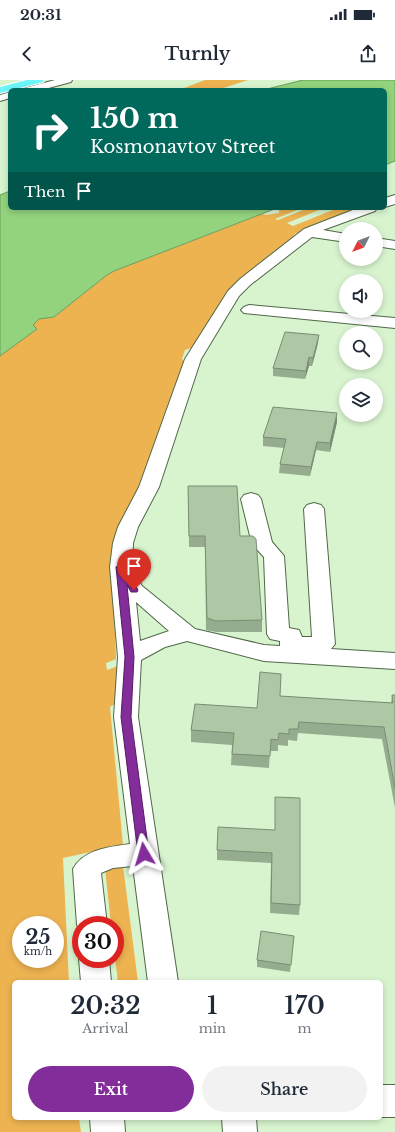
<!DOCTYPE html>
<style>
body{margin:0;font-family:"Libre Baskerville",serif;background:#f2f2f3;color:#1f2937;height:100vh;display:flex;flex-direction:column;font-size:15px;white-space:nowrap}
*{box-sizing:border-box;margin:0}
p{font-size:13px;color:#747a83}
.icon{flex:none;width:22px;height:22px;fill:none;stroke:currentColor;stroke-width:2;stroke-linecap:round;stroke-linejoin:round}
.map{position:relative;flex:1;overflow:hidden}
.details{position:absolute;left:12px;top:900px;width:371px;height:140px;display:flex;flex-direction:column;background:#fff;border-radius:6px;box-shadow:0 2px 6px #0003}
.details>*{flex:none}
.guide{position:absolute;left:8px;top:8px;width:379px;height:122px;border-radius:6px;box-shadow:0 2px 6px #0003;background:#00695c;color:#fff;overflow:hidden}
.needle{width:26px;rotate:228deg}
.fabs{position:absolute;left:339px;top:142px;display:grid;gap:8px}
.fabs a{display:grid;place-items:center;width:44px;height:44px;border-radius:50%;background:#fff;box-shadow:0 2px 6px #0003;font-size:20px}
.speed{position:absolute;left:12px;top:836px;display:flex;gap:8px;font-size:20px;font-weight:700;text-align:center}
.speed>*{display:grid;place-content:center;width:52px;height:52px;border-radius:50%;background:#fff;box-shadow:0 2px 6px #0003;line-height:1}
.speed small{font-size:10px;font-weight:400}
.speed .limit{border:6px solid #d22;background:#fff;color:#111}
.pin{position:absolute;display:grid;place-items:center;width:34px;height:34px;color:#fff;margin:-41px -17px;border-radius:50% 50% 50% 0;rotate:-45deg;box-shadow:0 0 4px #0007}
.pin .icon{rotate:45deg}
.me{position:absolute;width:44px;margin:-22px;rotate:353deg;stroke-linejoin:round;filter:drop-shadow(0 0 3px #0008)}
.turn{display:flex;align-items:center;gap:14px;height:84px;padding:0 16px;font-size:18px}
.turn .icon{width:52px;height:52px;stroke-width:2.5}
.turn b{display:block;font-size:28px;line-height:34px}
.then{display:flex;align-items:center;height:38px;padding:0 16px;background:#0003;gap:8px;font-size:15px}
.eta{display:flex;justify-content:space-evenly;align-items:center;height:68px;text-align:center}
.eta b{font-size:24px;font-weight:600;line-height:28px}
.button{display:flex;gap:8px;margin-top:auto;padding:8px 16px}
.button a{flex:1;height:46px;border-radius:24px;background:#832d9b;color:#fff;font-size:16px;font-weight:600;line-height:46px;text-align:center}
.button a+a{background:#f2f2f3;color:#1f2937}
.status{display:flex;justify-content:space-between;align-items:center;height:28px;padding:0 20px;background:#fff;direction:ltr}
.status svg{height:11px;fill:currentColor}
header{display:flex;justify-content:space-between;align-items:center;height:52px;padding:0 16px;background:#fff;font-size:18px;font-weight:600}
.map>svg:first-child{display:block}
</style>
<div class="status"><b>20:31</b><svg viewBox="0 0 49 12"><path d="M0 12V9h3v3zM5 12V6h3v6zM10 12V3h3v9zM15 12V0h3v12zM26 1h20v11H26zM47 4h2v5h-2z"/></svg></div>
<header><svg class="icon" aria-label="back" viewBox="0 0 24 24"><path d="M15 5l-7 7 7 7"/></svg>Turnly<svg class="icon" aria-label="share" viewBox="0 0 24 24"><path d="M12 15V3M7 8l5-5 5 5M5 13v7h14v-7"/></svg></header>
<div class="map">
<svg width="395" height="1052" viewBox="0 0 395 1052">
<rect width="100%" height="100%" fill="#d8f4cf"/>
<path fill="#edb351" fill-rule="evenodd" d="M205,0H248L217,10H179Z
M285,128H302L275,139L278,140L306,129L324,128L287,143L293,146L338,128H361L317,143L300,154L296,153L294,155L298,157L235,207L195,267L185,270L182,279L187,284L112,480L116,579L106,583L107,590L118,586L115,624L110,627L123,765L63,778L69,902H14V1038H79L81,1052H0V276L36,249L33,245L39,239L54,237L107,195L114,191L262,134L266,135L279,133V130ZM21,845H55V879H21Z
M123,786L138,902H118L115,878V845H111L105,788Z"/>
<path fill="#93d37d" stroke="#6d9d5d" d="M303,0H395V81L385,85V10L267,9Z
M10,111V128H277L114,191L107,195L54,237L39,239L33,245L37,249L0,276V115Z"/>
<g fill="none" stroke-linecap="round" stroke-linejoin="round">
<defs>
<path id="minor" d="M55,0H72L71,2L41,10H24L25,8Z
M10,12V18L0,21V15Z
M395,115V124L385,127V118Z
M358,128H377L375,131L323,150L346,154V162L312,157L250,205L239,216L201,279L159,407L138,447L133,463L132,489L142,506L195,549L264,565L280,566V561L270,559L267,554L264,477L252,464L241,419L244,415L251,413L258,415L261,419L272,462L284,476L289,548L299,550L302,557H312L304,429L307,425L314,423L321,425L324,429L335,564L331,569L395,573V589L264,581L187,561L165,567L141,580L138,637L178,902H148L133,786L113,788L101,793L107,845H81V852L77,845L73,789C84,769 109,767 130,764L114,637L118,577L110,487L113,463L118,447L139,407L185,279L228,211L240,199L304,149ZM136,522L169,551L140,561Z
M376,158L395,161V169L376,166Z
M249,225L395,238V248L244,233L241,230L244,227Z
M81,875V879H109L111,902H81L79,879Z
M381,1005H395V1037H381Z
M90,1038H124L125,1052H91Z
M222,1038H256L257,1052H223Z"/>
<path id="major" d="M27,0H44L43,2L0,13V7Z"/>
</defs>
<use href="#minor" stroke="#506848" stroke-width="2"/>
<use href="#major" stroke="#fff" stroke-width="2"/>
<use href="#minor" fill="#fff" fill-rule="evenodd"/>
<use href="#major" fill="#6df5f8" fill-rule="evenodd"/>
</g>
<path fill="#96ac8e" d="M318,263L312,286H309L305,299L273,296V288Z
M337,342L330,372L316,370L310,396L279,393L280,384L284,368L263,366V357Z
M188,406L240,456L262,540V552H216L206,550L205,467H189Z
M392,615H395V728L382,659L298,653L297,661L288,660V666L278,665V671H270L269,688L231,685L232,665L191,662V650L257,628L280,616L391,623Z
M275,717L300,825L299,835L270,833L271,783L217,780V770L275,750Z
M294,856L290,892L257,887V880Z"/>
<path fill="#7a8c74" d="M319,255L318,263L312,286L313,278Z
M309,277V286L305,299L306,291Z
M337,333V342L330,372V363Z
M317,362L316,370L310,396L311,387Z"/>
<path fill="#aec8a5" stroke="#7a8c74" d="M285,252L319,255L313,278L309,277L306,291L273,288Z
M273,327L337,333L330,363L317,362L311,387L280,384L286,359L263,357Z
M188,406H237L240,456H253L256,459L262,540L216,541L207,538L205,456H189Z
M260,592L281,594L280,616L393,623L392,615H395V708L384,647L299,642L298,649H289V654L279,653L278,660L271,659L270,676L232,674L234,653L191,650L195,624L257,628Z
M275,717L300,718V825L271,823L272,773L217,770L218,747L275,750Z
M261,851L294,856L291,885L257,880Z"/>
<path fill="#832d9b" stroke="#551d65" d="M120,484L124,485L138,510L137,512H131L127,505L134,577L131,637L149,774L148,777H140L138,774L121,637L125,577L116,487Z"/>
</svg>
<div class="fabs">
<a><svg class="needle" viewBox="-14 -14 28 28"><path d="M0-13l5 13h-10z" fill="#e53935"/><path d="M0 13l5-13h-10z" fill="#747a83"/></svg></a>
<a><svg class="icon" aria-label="sound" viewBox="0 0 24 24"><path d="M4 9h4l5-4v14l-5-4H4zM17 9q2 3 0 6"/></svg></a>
<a><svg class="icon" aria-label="search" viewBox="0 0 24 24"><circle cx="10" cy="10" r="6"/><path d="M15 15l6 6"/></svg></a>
<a><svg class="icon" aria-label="layers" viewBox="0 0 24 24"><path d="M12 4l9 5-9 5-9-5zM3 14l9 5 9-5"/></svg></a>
</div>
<div class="speed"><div>25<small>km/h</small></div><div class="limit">30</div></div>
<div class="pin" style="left:134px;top:510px;background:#d93025"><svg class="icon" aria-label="arrive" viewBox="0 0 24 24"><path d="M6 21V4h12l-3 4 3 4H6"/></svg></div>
<svg class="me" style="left:144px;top:774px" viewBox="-20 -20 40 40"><path d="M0-17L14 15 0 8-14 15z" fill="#832d9b" stroke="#fff" stroke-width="4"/></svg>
<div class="guide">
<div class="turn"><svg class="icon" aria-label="right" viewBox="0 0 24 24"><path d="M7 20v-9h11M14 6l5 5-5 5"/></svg><div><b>150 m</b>Kosmonavtov Street</div></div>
<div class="then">Then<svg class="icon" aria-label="arrive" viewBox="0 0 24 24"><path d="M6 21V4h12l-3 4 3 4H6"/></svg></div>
</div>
<section class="details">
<div class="eta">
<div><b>20:32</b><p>Arrival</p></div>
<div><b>1</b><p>min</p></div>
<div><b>170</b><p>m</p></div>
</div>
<div class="button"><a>Exit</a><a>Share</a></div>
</section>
</div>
